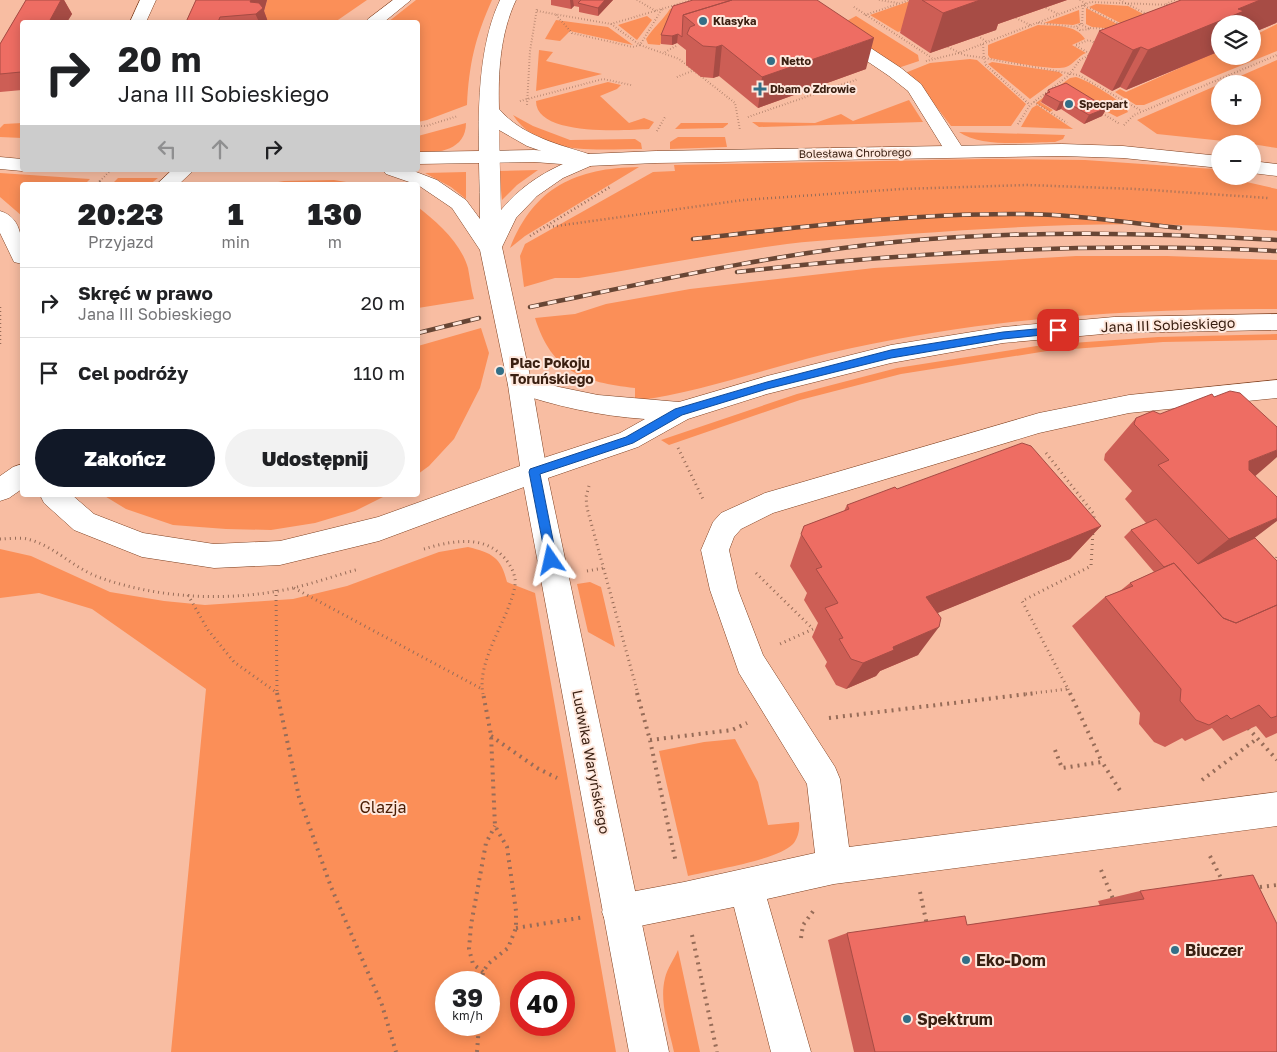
<!DOCTYPE html>
<html lang="pl">
<meta charset="utf-8">
<style>
body{margin:0;font-family:"Golos Text",sans-serif;background:#f2f2f2;color:#202124;height:100vh;display:flex;flex-direction:column;font-size:19px;white-space:nowrap}
*{box-sizing:border-box;margin:0}
p{font-size:16px;color:#757577}
.icon{flex:none;width:28px;height:28px;fill:none;stroke:currentColor;stroke-width:2;stroke-linecap:round;stroke-linejoin:round}
.map{position:relative;flex:1;overflow:hidden}
.drawer{position:absolute;left:20px;top:182px;width:400px;height:315px;display:flex;flex-direction:column;background:#fff;border-radius:5px;box-shadow:0 2px 12px #0003}
.drawer>*{flex:none}
.top-card{position:absolute;left:20px;top:20px;width:400px;height:152px;border-radius:5px;box-shadow:0 2px 12px #0003;background:#fff;color:#202124;overflow:hidden}
.fabs{position:absolute;left:1211px;top:15px;display:grid;gap:10px}
.fabs a{display:grid;place-items:center;width:50px;height:50px;border-radius:50%;background:#fff;box-shadow:0 2px 12px #0003;font-size:25px}
.speed{position:absolute;left:435px;top:971px;display:flex;gap:10px;font-size:25px;font-weight:700;text-align:center}
.speed>*{display:grid;place-content:center;width:65px;height:65px;border-radius:50%;background:#fff;box-shadow:0 2px 12px #0003;line-height:1}
.speed small{font-size:12px;font-weight:400}
.speed .limit{border:8px solid #d22;background:#fff;color:#111}
.pin{position:absolute;display:grid;place-items:center;width:42px;height:42px;color:#fff;margin:-21px;border-radius:10px;box-shadow:0 2px 8px #0006}
.me{position:absolute;width:55px;margin:-28px;rotate:349deg;stroke-linejoin:round;filter:drop-shadow(0 0 4px #0008)}
.turn{display:flex;align-items:center;gap:18px;height:105px;padding:0 15px;font-size:22px}
.turn .icon{width:65px;height:65px;stroke-width:2.5}
.turn b{display:block;font-size:35px;line-height:42px}
.lanes{display:flex;align-items:center;height:48px;padding:0 15px;background:#0003;justify-content:center;gap:25px;direction:ltr}
.lanes .off{opacity:.35}
.eta{display:flex;justify-content:space-evenly;align-items:center;height:85px;text-align:center}
.eta b{font-size:30px;font-weight:800;line-height:35px}
.button{display:flex;gap:10px;margin-top:auto;padding:10px 15px}
.button a{flex:1;height:58px;border-radius:30px;background:#111827;color:#fff;font-size:20px;font-weight:800;line-height:58px;text-align:center}
.button a+a{background:#f2f2f2;color:#202124}
ul{padding:0;list-style:none}
li{display:flex;align-items:center;gap:15px;height:70px;padding:0 15px;border-top:1px solid #e0e0e0}
li div{flex:1}
li b{display:block;font-size:19px}
li em{font-style:normal}
.map>svg:first-child{display:block}
</style>
<div class="map">
<svg width="1277" height="1052" viewBox="0 0 1277 1052">
<rect width="100%" height="100%" fill="#f8bda2"/>
<path fill="#fb8f58" fill-rule="evenodd" d="M267,0H367L335,22H261Z
M416,0H492C475,38 469,64 467,105L427,120L418,122V22H388Z
M700,0L673,15L660,45L648,44L646,39C653,28 663,20 670,9Z
M913,0H985L898,32L870,15Z
M1096,4L1128,6L1162,24L1138,32L1089,7Z
M1086,8L1129,30L1092,27L1086,24Z
M1079,10L1080,23L1073,25L1044,23Z
M647,16L652,20L637,40L618,25Z
M856,16L918,55L919,61L901,67H896L844,32L841,24Z
M556,20L608,27L633,45L570,31L560,41L545,39Z
M1277,24V51L1144,105H1136L1115,92L1120,89L1126,92L1220,50V56H1252L1253,36Z
M1038,25C1054,26 1076,24 1085,39L1072,45L1086,53C1078,56 1074,64 1066,67C1052,71 1007,61 990,58L988,55V45Z
M539,50L553,52L546,61L602,74L536,91Z
M970,59L977,60L1026,104L1011,126H951L922,88L905,73L930,63Z
M1277,60V148L1252,144L1157,134L1137,120L1220,84V116H1252V84H1222Z
M992,62L1059,72L1063,75L1030,99L988,64Z
M1076,77C1087,80 1125,102 1128,112L1117,117L1098,107L1045,100L1040,102L1053,110L1050,112L1036,103L1070,78Z
M608,82L621,85L617,89L600,96L629,123L644,118L654,122L649,129C626,130 536,137 536,101Z
M909,100L923,122L759,127L752,122L815,123L841,114L853,121Z
M1037,105L1073,129L1021,127L1032,108Z
M513,115L533,126L570,140L635,139L641,143L642,149C598,149 541,157 513,115Z
M22,123V138L0,137V128L4,124Z
M466,123C466,150 439,153 418,153V136Z
M681,123H728V124L723,128L675,129Z
M959,132L1065,135L1063,139L1055,142C1028,142 981,148 959,132Z
M678,137H725L727,147L670,149V142Z
M984,159L1085,160L1214,169L1217,175L1220,176L1277,189V231C1154,219 1030,225 908,234C868,238 827,239 787,244C718,253 648,267 579,278H555L524,287L520,256L525,244L653,172L675,171L674,165Z
M639,167L525,236L510,248C534,187 576,168 639,167Z
M538,170L517,185L502,200L499,171Z
M466,172V199L451,187L425,173Z
M0,173L90,179L84,185H22V216L0,197Z
M118,178H158L149,185H111Z
M334,180L365,185H261L284,181Z
M418,207C437,222 461,243 468,268C470,278 471,289 474,299L418,308Z
M1076,256H1167L1277,260V309C1134,308 992,318 852,348C779,363 709,391 635,401V388C583,382 552,372 535,318L575,314L606,304L690,289L874,268Z
M481,328L489,353L480,388L454,439L429,466L418,474V346Z
M1277,334V340L1163,342L1047,351L901,374L800,400L669,445L661,440L797,394L897,368L1043,345L1158,337Z
M103,495H387L355,511L315,523L271,530L226,529L173,525L126,509Z
M468,547C492,553 501,557 507,582L535,593L616,1052H171L206,689L92,609L39,593L0,598V549L31,556L110,592L164,601L205,605L293,599L347,586L439,552ZM446,982H489V1025H446ZM521,982H564V1025H521Z
M590,582L601,587L615,647L588,632L577,584Z
M735,739L758,782L768,825L799,822C800,829 798,838 793,844C778,860 711,870 688,876L659,751L704,742Z
M678,950L700,1052H674C669,1029 659,1002 665,978C667,969 674,959 678,950Z"/>
<g fill="none" stroke-linecap="round" stroke-linejoin="round">
<defs>
<path id="street" d="M140,0H156L146,22H130Z
M785,0H801V2L901,68L921,84L964,150L961,154L954,156L947,154L908,91L889,76L787,7Z
M1277,380V398L1129,413L1039,433L773,513L741,529L734,537L729,550L738,590L763,655L835,767L840,779L849,847L1277,792V826L834,884L767,899L811,1052H771L734,907L620,930L607,925L602,912L607,899L620,894L684,882L815,853L807,784L739,673L710,590L701,550L713,522L721,513L765,493L1039,413L1129,395Z
M22,464V489L9,498L0,501V476L13,467Z"/>
<path id="secondary" d="M1062,144L1123,146L1220,156V168L1123,158L1062,156L656,163L588,166L534,162L418,164V152L534,150L588,154L656,151Z
M1252,161L1277,164V176L1252,173Z
M1277,314V330L1114,333L1003,343L891,363L767,394L688,419L638,447L548,478L669,1052H629L521,472L525,464L620,433L645,419C599,416 555,406 511,391L508,385L511,379L520,376L559,387L598,395L679,402L767,376L891,345L1003,327L1114,317Z"/>
<path id="primary" d="M393,0H411L384,22H366L368,19Z
M500,0H516C500,34 498,72 499,109C523,137 561,145 595,156L598,160L595,164L563,178L537,196L516,218L502,247L532,385L547,472L543,480L379,541L280,565L214,568L142,557L74,530L44,503L40,495H72L94,514L143,533L214,544L280,541L378,517L520,466L508,385L480,250L452,208L418,185L386,174L383,170H411L437,180L466,200L480,219C480,151 471,61 500,0ZM499,130L527,146L570,161C543,172 520,187 501,210Z
M0,157L22,159V170H25L22,171L0,169Z
M172,170H194L178,185H156Z
M0,211C24,218 22,244 22,264L14,262L0,233Z"/>
</defs>
<use href="#street" stroke="#7e4020" stroke-width="1"/>
<use href="#secondary" stroke="#7e4020" stroke-width="1"/>
<use href="#primary" stroke="#7e4020" stroke-width="1"/>
<path stroke="#976c58" stroke-width="2" stroke-dasharray="0.5 2.5" stroke-linecap="butt" d="M637,0L656,11
M879,0L898,3
M1080,0L1086,4
M1120,0L1148,15
M1166,4L1175,0
M854,7L932,58
M1046,8L1058,14
M537,11L611,24L692,0
M556,15L572,33L633,47L640,45L662,9
M865,15L910,0
M1016,18L1030,25
M1038,23L1076,27
M611,24L640,45L679,59L735,103L740,130
M1080,24L1090,29L1080,30L1076,27Z
M1082,24L1083,5L1121,25
M1090,28L1108,29
M978,36L987,42
M983,44L984,58L1078,75L1142,111
M948,47L964,55L984,58L986,65L1030,105
M665,52L676,46
M1092,55L1075,45L1089,40L1095,43
M926,61L959,53L1091,2L1172,5
M677,77L692,71
M520,101L603,79L631,85
M1034,102L1067,123
M527,105L530,51L537,8
M1100,112L1120,124
M748,117L858,79
M1018,124L1030,105L1068,76L1080,60L1091,54
M1124,125L1134,115L1277,55
M418,126H426L458,116
M657,131L665,117
M100,181L111,170"/>
<path stroke="#976c58" stroke-width="2.5" stroke-dasharray="1 3" stroke-linecap="butt" d="M97,185L101,180
M549,227L743,200L901,189L1027,185L1136,189L1268,198
M530,236L610,187
M0,307V346"/>
<path stroke="#976c58" stroke-width="3" stroke-dasharray="1 4" stroke-linecap="butt" d="M678,448L704,501
M1046,453L1094,514V522
M589,486L586,497L587,508L638,694
M0,539C8,539 19,537 27,539C54,545 74,569 101,578C160,599 232,602 293,588C315,583 337,575 359,569
M424,549C447,542 478,535 498,552C507,558 517,574 515,585C510,618 476,660 483,694
M1276,563L1277,555
M587,571L604,568
M756,573L813,629L780,644
M294,588L482,689
M276,590L277,694
M188,595L208,630L234,662L276,692
M1068,689L1070,694
M1026,694L1068,689L1022,601L1091,566L1093,531"/>
<path stroke="#976c58" stroke-width="4" stroke-dasharray="2 5" stroke-linecap="butt" d="M277,693L299,797L331,887L382,1005L396,1052
M637,693L650,740L676,863
M1070,693L1102,762
M829,718L1036,693
M1248,728L1277,760
M491,736L537,768L557,778
M650,740L732,730L747,723
M1055,750L1062,768L1102,762L1121,792
M1202,780L1258,738
M1210,856L1224,884
M1101,870L1113,899
M1260,887L1277,885
M920,892L927,925
M516,928L585,917
M692,935L717,1052
M801,938L803,925L814,910
M483,972L473,964L469,949L471,925L486,843L495,826
M482,982L483,972L488,964L508,948L516,928V911L507,847L495,826L491,735L483,693
M477,1052L479,1025"/>
<use href="#street" fill="#fff" fill-rule="evenodd"/>
<use href="#secondary" fill="#fff" fill-rule="evenodd"/>
<use href="#primary" fill="#fff" fill-rule="evenodd"/>
<defs>
<path id="rail" d="M693,239C802,227 912,213 1022,214C1075,214 1127,223 1180,228
M737,272C918,251 1095,242 1277,251
M530,307C651,282 772,254 895,242C1022,230 1150,232 1277,240
M418,333L479,318"/>
</defs>
<use href="#rail" stroke="#684635" stroke-width="4.5"/>
<use href="#rail" stroke="#ffe8dd" stroke-width="3" stroke-dasharray="9" stroke-linecap="butt"/>
</g>
<path fill="#cd5e55" d="M26,0H64L72,14L67,22H22V90L0,92V74L4,73L0,74V44Z
M196,0H267L264,11L268,22H186Z
M551,0H613L598,16L579,12V7L574,6L571,9L551,5Z
M909,0H1067L998,24L996,30L930,53L900,33Z
M1181,0H1277V22L1276,23L1252,33V24H1220V51L1126,90L1120,87L1112,91L1080,72L1099,31Z
M673,6L866,69L758,108L719,76L713,78L701,77L686,65V50L677,43L672,45L661,44V35Z
M1048,90L1107,108L1102,116L1084,124L1061,109L1056,111L1041,102L1045,94L1047,93Z
M1136,418L1256,476L1255,538L1277,561V733L1266,738L1256,726L1223,741L1212,728L1185,741L1182,738L1165,747L1154,742L1139,724L1140,713L1072,626L1105,597L1120,591L1130,583L1154,572L1124,537L1131,530L1146,523L1125,499L1132,491L1104,460L1105,454Z
M897,489L1101,526L1070,559L937,613L918,655L880,671L876,676L846,689L836,685L825,666L827,662L812,637L818,623L804,600L807,593L790,566L804,526L844,511L847,505Z
M1140,891L1277,1052H854L828,940L847,933L967,925L1100,906L1098,901Z"/>
<path fill="#a74c45" d="M61,0H64L72,14L67,22H49Z
M251,0H267L264,11L268,22H259L250,2Z
M570,0H573L574,6L571,9Z
M605,0H613L598,16V8Z
M980,0H1067L998,24L996,30L930,53L943,13Z
M1260,0H1277V22L1276,23L1252,33V24H1220V51L1126,90L1148,50L1238,9Z
M678,34L677,43L672,45V36Z
M874,38L866,69L758,108L762,77Z
M722,45L719,76L713,78L716,47Z
M1141,47L1120,87L1112,91L1133,50Z
M1065,101L1061,109L1056,111L1060,102Z
M1107,108L1102,116L1084,124L1089,115Z
M1277,450V457L1253,478L1210,496L1249,461Z
M1277,518V521L1244,546L1189,570L1229,539Z
M1101,526L1070,559L906,626L926,597Z
M939,627L918,655L880,671L876,676L846,689L863,663L893,647Z"/>
<path fill="#ee6d63" stroke="#a74c45" d="M26,0H61L49,22H22V70L21,72L0,74V44Z
M196,0H251L250,2L259,3L263,8L256,14L220,17L218,22H186Z
M581,0H605L598,8L578,3Z
M693,0H732L683,15L682,37L678,34L672,36L661,35L673,6Z
M732,0H817L874,38L762,77L722,45L716,47L703,46L687,34L690,27L695,25L683,15Z
M922,0H980L943,13Z
M1181,0H1260L1238,9L1244,11L1148,50L1141,47L1133,50L1099,31Z
M1066,83L1107,108L1089,115L1065,101L1060,102L1045,94L1050,92L1048,90Z
M1230,391L1240,393L1277,427V450L1249,461V470L1277,497V518L1229,539L1158,465L1169,460L1134,424L1136,418L1153,411L1160,414L1212,394L1214,397Z
M1022,443L1031,446L1101,526L926,597L941,618L939,627L893,647L894,650L863,663L851,659L839,639L843,638L825,608L838,603L816,569L822,567L801,534L804,526L849,509L847,505L895,487L897,489Z
M1156,519L1198,564L1255,538L1277,561V605L1236,623L1223,618L1174,563L1164,567L1131,530Z
M1174,563L1223,618L1236,623L1277,605V716L1271,718L1259,705L1231,719L1227,715L1209,725L1196,720L1180,701L1181,689L1105,597L1133,586L1130,583Z
M1253,875L1277,924V1052H875L847,933L965,916L967,925L1144,899L1140,891Z"/>
<path fill="#1a73e8" stroke="#114b97" d="M1058,327L1063,330L1062,333L1003,339L891,358L767,389L682,415L633,443L540,474L557,560L556,564H547L546,560L529,472L530,469L626,437L675,409L767,382L891,350L1003,332Z"/>
<g fill="#336f87" stroke="#ffe8dd" stroke-width="2">
<circle cx="703" cy="21" r="5"/>
<circle cx="771" cy="61" r="5"/>
<path d="M757.5 81.5h5v5h5v5h-5v5h-5v-5h-5v-5h5z"/>
<circle cx="1069" cy="104" r="5"/>
<circle cx="500" cy="371" r="5"/>
<circle cx="1175" cy="950" r="5"/>
<circle cx="966" cy="960" r="5"/>
<circle cx="907" cy="1019" r="5"/>
</g>
<g text-anchor="middle" stroke-width="4" stroke-linejoin="round" paint-order="stroke">
<g font-size="11" font-weight="bold" fill="#3b2012" stroke="#ffe8dd" text-anchor="start">
<text x="713" y="25">Klasyka</text>
<text x="781" y="65">Netto</text>
<text x="770" y="93">Dbam o Zdrowie</text>
<text x="1079" y="108">Specpart</text>
</g>
<g font-size="11" fill="#3b2012" stroke="#ffe8dd">
<text transform="translate(855 153) rotate(-1)" y="4">Bolesława Chrobrego</text>
</g>
<g font-size="14" fill="#3b2012" stroke="#ffe8dd">
<text transform="translate(1168 325) rotate(-2)" y="5">Jana III Sobieskiego</text>
<text transform="translate(591 762) rotate(79)" y="5">Ludwika Waryńskiego</text>
</g>
<g font-size="14" font-weight="bold" fill="#3b2012" stroke="#ffe8dd" text-anchor="start">
<text x="510" y="368">Plac Pokoju<tspan x="510" dy="16">Toruńskiego</tspan></text>
</g>
<g font-size="16" fill="#4b1e05" stroke="#ffe8dd">
<text x="383" y="813">Glazja</text>
</g>
<g font-size="16" font-weight="bold" fill="#3b2012" stroke="#ffe8dd" text-anchor="start">
<text x="1185" y="956">Biuczer</text>
<text x="976" y="966">Eko-Dom</text>
<text x="917" y="1025">Spektrum</text>
</g>
</g>
</svg>
<div class="fabs">
<a><svg class="icon" aria-label="layers" viewBox="0 0 24 24"><path d="M12 4l9 5-9 5-9-5zM3 14l9 5 9-5"/></svg></a>
<a>+</a>
<a>−</a>
</div>
<div class="speed"><div>39<small>km/h</small></div><div class="limit">40</div></div>
<div class="pin" style="left:1058px;top:330px;background:#d93025"><svg class="icon" aria-label="arrive" viewBox="0 0 24 24"><path d="M6 21V4h12l-3 4 3 4H6"/></svg></div>
<svg class="me" style="left:551px;top:560px" viewBox="-20 -20 40 40"><path d="M0-17L14 15 0 8-14 15z" fill="#1a73e8" stroke="#fff" stroke-width="4"/></svg>
<div class="top-card">
<div class="turn"><svg class="icon" aria-label="right" viewBox="0 0 24 24"><path d="M7 20v-9h11M14 6l5 5-5 5"/></svg><div><b>20 m</b>Jana III Sobieskiego</div></div>
<div class="lanes"><svg class="icon off" aria-label="left" viewBox="0 0 24 24"><path d="M17 20v-9H6M10 6l-5 5 5 5"/></svg><svg class="icon off" aria-label="ahead" viewBox="0 0 24 24"><path d="M12 20V5M6 11l6-6 6 6"/></svg><svg class="icon" aria-label="right" viewBox="0 0 24 24"><path d="M7 20v-9h11M14 6l5 5-5 5"/></svg></div>
</div>
<section class="drawer">
<div class="eta">
<div><b>20:23</b><p>Przyjazd</p></div>
<div><b>1</b><p>min</p></div>
<div><b>130</b><p>m</p></div>
</div>
<ul>
<li><svg class="icon" aria-label="right" viewBox="0 0 24 24"><path d="M7 20v-9h11M14 6l5 5-5 5"/></svg><div><b>Skręć w prawo</b><p>Jana III Sobieskiego</p></div><em>20 m</em></li>
<li><svg class="icon" aria-label="arrive" viewBox="0 0 24 24"><path d="M6 21V4h12l-3 4 3 4H6"/></svg><div><b>Cel podróży</b></div><em>110 m</em></li>
</ul>
<div class="button"><a>Zakończ</a><a>Udostępnij</a></div>
</section>
</div>
